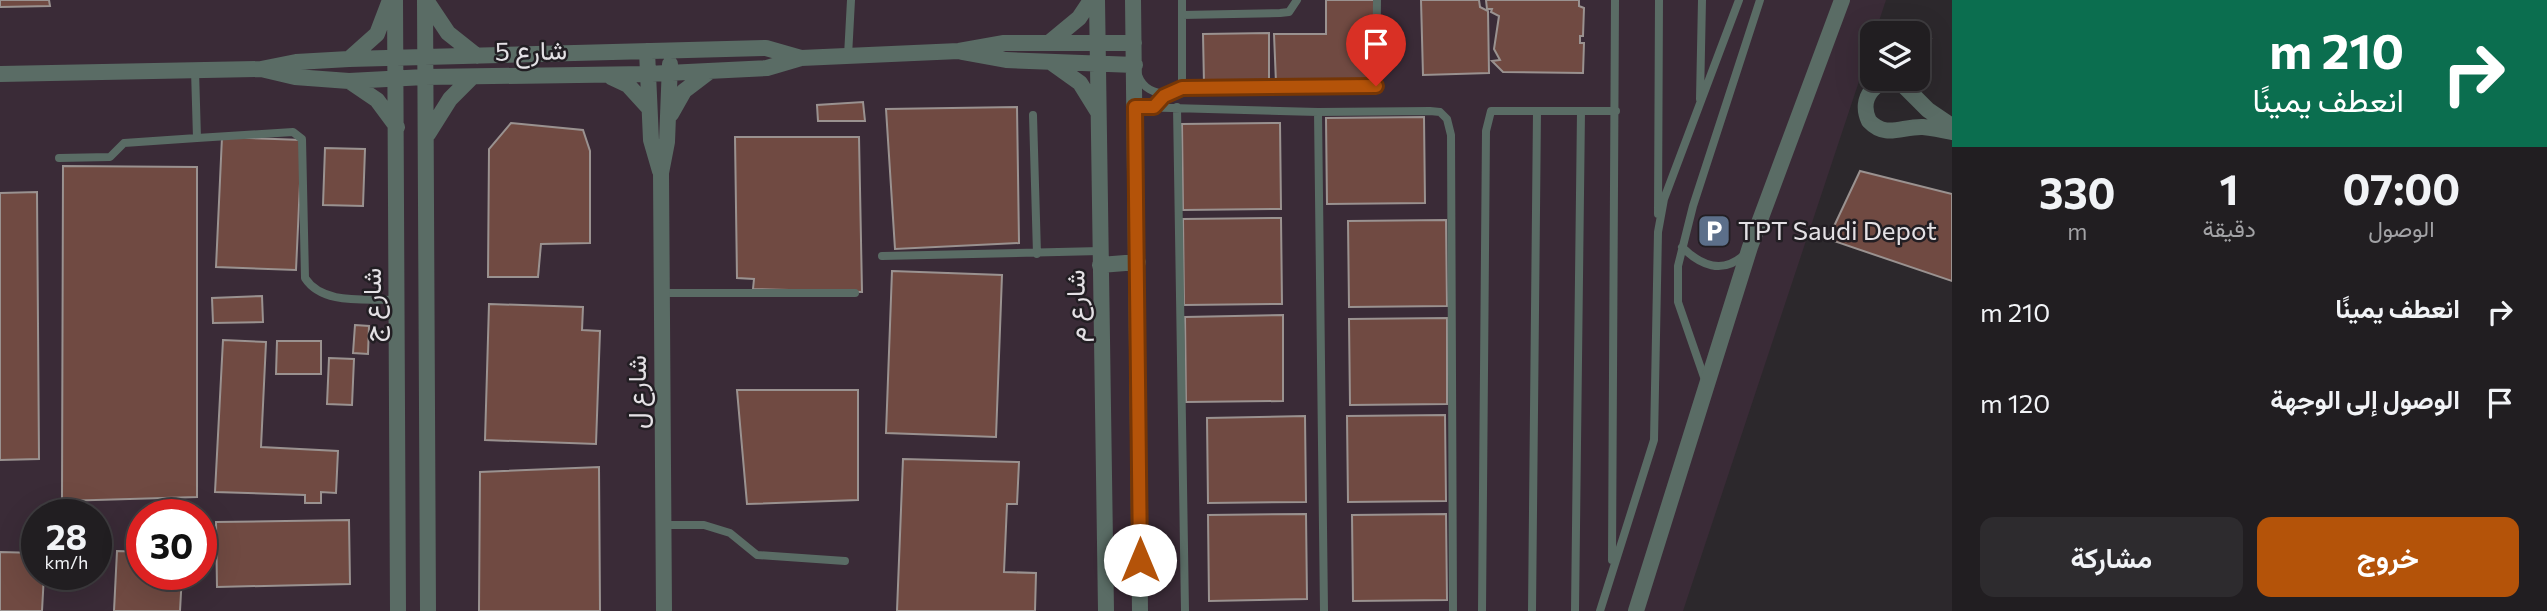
<!DOCTYPE html>
<html lang="ar">
<meta charset="utf-8">
<style>
body{margin:0;font-family:Commissioner,Vazirmatn,sans-serif;background:#2d2b2e;color:#f1f3f6;direction:rtl;height:100vh;display:flex;flex-direction:column;font-size:26px;white-space:nowrap}
*{box-sizing:border-box;margin:0}
p{font-size:23px;color:#a2a2a5}
.icon{flex:none;width:38px;height:38px;fill:none;stroke:currentColor;stroke-width:2;stroke-linecap:round;stroke-linejoin:round}
.map{position:relative;flex:1;overflow:hidden;direction:ltr}
.details{display:flex;flex-direction:column;background:#211e21;width:595px}
.details>*{flex:none}
.hud{background:#0b6e4f;color:#fff;overflow:hidden}
.controls{position:absolute;left:1860px;top:21px;display:grid;gap:14px}
.controls a{display:grid;place-items:center;width:70px;height:70px;border-radius:14px;background:#211e21;box-shadow:0 7px 28px #0002,0 0 0 2px #3e3c3f;font-size:35px}
.speed{position:absolute;left:21px;top:499px;display:flex;gap:14px;font-size:35px;font-weight:700;text-align:center}
.speed>*{display:grid;place-content:center;width:91px;height:91px;border-radius:50%;background:#211e21;box-shadow:0 7px 28px #0002,0 0 0 2px #3e3c3f;line-height:1}
.speed small{font-size:18px;font-weight:400}
.speed .limit{border:10px solid #d22;background:#fff;color:#111}
.pin{position:absolute;display:grid;place-items:center;width:60px;height:60px;color:#fff;margin:-72px -30px;border-radius:50% 50% 50% 0;rotate:-45deg;box-shadow:0 0 7px #0007}
.pin .icon{rotate:45deg}
.me{position:absolute;width:77px;margin:-38px;rotate:0deg;stroke-linejoin:round;filter:drop-shadow(0 0 5px #0008)}
.turn{display:flex;align-items:center;gap:24px;height:147px;padding:0 28px;font-size:32px}
.turn .icon{width:91px;height:91px;stroke-width:2.5}
.turn b{display:block;font-size:49px;line-height:60px}
.eta{display:flex;justify-content:space-evenly;align-items:center;height:119px;text-align:center}
.eta b{font-size:42px;font-weight:700;line-height:49px}
.action{display:flex;gap:14px;margin-top:auto;padding:14px 28px}
.action a{flex:1;height:80px;border-radius:14px;background:#b45309;color:#fff;font-size:28px;font-weight:700;line-height:80px;text-align:center}
.action a+a{background:#2d2b2e;color:#f1f3f6}
ul{padding:0;list-style:none}
li{display:flex;align-items:center;gap:21px;height:91px;padding:0 28px}
li div{flex:1}
li b{display:block;font-size:26px}
li em{font-style:normal}
main{display:flex;flex:1;min-height:0}
.map>svg:first-child{display:block}
</style>
<main>
<section class="details">
<div class="hud">
<div class="turn"><svg class="icon" aria-label="right" viewBox="0 0 24 24"><path d="M7 20v-9h11M14 6l5 5-5 5"/></svg><div><b>210 m</b>انعطف يمينًا</div></div>
</div>
<div class="eta">
<div><b>07:00</b><p>الوصول</p></div>
<div><b>1</b><p>دقيقة</p></div>
<div><b>330</b><p>m</p></div>
</div>
<ul>
<li><svg class="icon" aria-label="right" viewBox="0 0 24 24"><path d="M7 20v-9h11M14 6l5 5-5 5"/></svg><div><b>انعطف يمينًا</b></div><em>210 m</em></li>
<li><svg class="icon" aria-label="arrive" viewBox="0 0 24 24"><path d="M6 21V4h12l-3 4 3 4H6"/></svg><div><b>الوصول إلى الوجهة</b></div><em>120 m</em></li>
</ul>
<div class="action"><a>خروج</a><a>مشاركة</a></div>
</section>
<div class="map">
<svg width="1952" height="611" viewBox="0 0 1952 611">
<rect width="100%" height="100%" fill="#2c282c"/>
<path fill="#3a2b37" fill-rule="evenodd" d="M0,0H1886L1683,611H0ZM37,514H96V574H37ZM142,514H201V574H142Z"/>
<path fill="#704a42" stroke="#9a9290" stroke-width="2" d="M0,0H49L50,6L0,7Z
M1326,0H1375L1374,82L1276,83L1274,34H1326Z
M1421,0H1479L1480,7L1488,11L1489,73L1423,75Z
M1486,0H1579V6L1584,8L1583,36H1580V43H1584L1583,73L1503,72L1492,61L1500,60L1494,49L1499,16L1491,12L1492,9H1487Z
M1916,32L1931,39L1927,48L1918,45Z
M1269,33V83L1204,84L1203,34Z
M863,102L865,121H818L817,105Z
M1017,107L1019,243L895,249L886,109Z
M1424,117L1425,203L1327,204L1326,118Z
M511,123L583,130L590,151V243L541,244L538,277H488L489,149Z
M1280,123L1281,209L1183,210L1182,124Z
M222,137L302,140L296,270L216,267Z
M735,137H859L862,292L753,289L754,279L737,278Z
M325,148L365,149L363,206L323,205Z
M63,166L197,167V497L62,501Z
M1860,171L1952,194V281L1828,239Z
M37,192L39,459L0,460V193Z
M1281,218L1282,304L1184,305L1183,219Z
M1446,220L1447,306L1349,307L1348,221Z
M892,271L1002,275L996,437L886,433Z
M262,296L263,322L213,323L212,298Z
M489,304L583,307L582,330L600,331L596,444L485,440Z
M1283,315V401L1186,402L1185,317Z
M1447,318V404L1350,405L1349,319Z
M355,325L369,326L368,354L353,353Z
M223,340L266,342L261,447L338,451L336,493L321,492V503H305V495L215,492Z
M277,341H321V374H276Z
M329,358L354,359L352,405L327,404Z
M737,390H858V500L747,504Z
M1445,415L1446,501L1348,502L1347,416Z
M1305,416L1306,502L1208,503L1207,418Z
M903,459L1019,462L1017,504H1007L1004,572L1036,573L1035,611H897Z
M599,467L600,611H479L480,472Z
M1306,514L1307,599L1209,601L1208,515Z
M1446,514L1447,600L1353,601L1352,515Z
M349,520L350,584L217,587L216,522Z
M117,551L142,552V574H182L180,611H114Z
M0,552L37,553V574H44L42,611H0Z"/>
<g fill="none" stroke-linecap="round" stroke-linejoin="round">
<path stroke="#5a6c65" stroke-width="8" d="M1182,15L1280,13L1289,12L1297,0
M848,56L851,0
M195,70L197,138L293,132L302,139L305,278C323,306 367,298 397,300
M1138,75C1143,89 1154,93 1168,94
M1182,88L1376,86L1377,0
M1700,99L1702,0
M1135,107L1318,112L1430,111L1440,112L1447,119L1451,135L1453,611
M1154,107L1164,96L1182,88V0
M1177,107L1185,611
M1318,112L1324,611
M1033,115L1037,254
M59,158L110,157L124,143L197,138
M1658,214L1659,0
M1682,247C1700,265 1722,275 1744,255
M882,256L1100,251
M661,293H855
M1705,380L1678,302V266L1693,206L1760,0
M662,525H704L730,533L757,555L845,561
M1612,560L1615,0
M1482,611L1486,131L1491,111H1616
M1532,611L1537,111
M1575,611L1581,111
M1600,611L1654,440L1658,232L1664,199L1739,0"/>
<path stroke="#5a6c65" stroke-width="16" d="M395,0L398,611
M425,0L428,611
M426,0L448,33L477,56
M1097,0L1106,611
M1133,0L1140,611
M1050,42L1079,18L1091,0
M647,51L651,140L660,171
M962,52L1006,60L1135,65
M349,59L377,34L390,0
M1052,63L1080,83L1098,112
M261,69L295,77L349,81L425,77L647,74L767,68L801,58L959,51L1004,43H1134
M0,74L261,69L296,62L349,59L766,48L801,58
M611,77L628,85L649,108
M349,81L377,100L397,127
M671,114L684,91L709,72
M1952,126L1928,110L1901,83C1876,76 1858,98 1869,121C1886,139 1902,126 1923,127C1933,128 1943,130 1952,132
M428,134L450,99L472,77
M1100,265L1138,262
M664,611L661,173L667,142L670,64
M1636,611L1750,247L1842,0"/>
</g>
<g fill="none" stroke-linecap="round" stroke-linejoin="round">
<defs>
<path id="route" d="M1140,560L1135,107H1154L1164,96L1182,88L1376,86"/>
</defs>
<use href="#route" stroke="#753606" stroke-width="18"/>
<use href="#route" stroke="#b45309" stroke-width="12"/>
</g>
<defs>
<symbol id="parking-square" viewBox="-11 -11 22 22"><rect x="-9" y="-9" width="18" height="18" rx="4" fill="#5c6f8a" stroke="#221e23"/><path d="M-3.5-5.5H1a3.5 3.5 0 0 1 0 7H-1V5.5H-3.5ZM-1-3.4V-.6H.8a1.4 1.4 0 0 0 0-2.8Z" fill="#fff"/></symbol>
</defs>
<g fill-rule="evenodd">
<use href="#parking-square" x="1695" y="212" width="38" height="38"/>
</g>
<g text-anchor="middle" stroke-width="5" stroke-linejoin="round" paint-order="stroke">
<g font-size="26" fill="#e4e1e5" stroke="#221e23">
<text transform="translate(531 51) rotate(-1)" y="9">شارع 5</text>
<text transform="translate(372 305) rotate(-90)" y="9">شارع ج</text>
<text transform="translate(1076 306) rotate(-91)" y="9">شارع م</text>
<text transform="translate(637 392) rotate(-90)" y="9">شارع ل</text>
</g>
<g font-size="26" fill="#e4e1e5" stroke="#221e23" text-anchor="start">
<text x="1738" y="240">TPT Saudi Depot</text>
</g>
</g>
</svg>
<div class="controls">
<a><svg class="icon" aria-label="layers" viewBox="0 0 24 24"><path d="M12 4l9 5-9 5-9-5zM3 14l9 5 9-5"/></svg></a>
</div>
<div class="speed"><div>28<small>km/h</small></div><div class="limit">30</div></div>
<div class="pin" style="left:1376px;top:86px;background:#d93025"><svg class="icon" aria-label="arrive" viewBox="0 0 24 24"><path d="M6 21V4h12l-3 4 3 4H6"/></svg></div>
<svg class="me" style="left:1140px;top:560px" viewBox="-20 -20 40 40"><circle r="19" fill="#fff"/><path d="M0-13L10 11 0 6-10 11z" fill="#b45309"/></svg>
</div>
</main>
